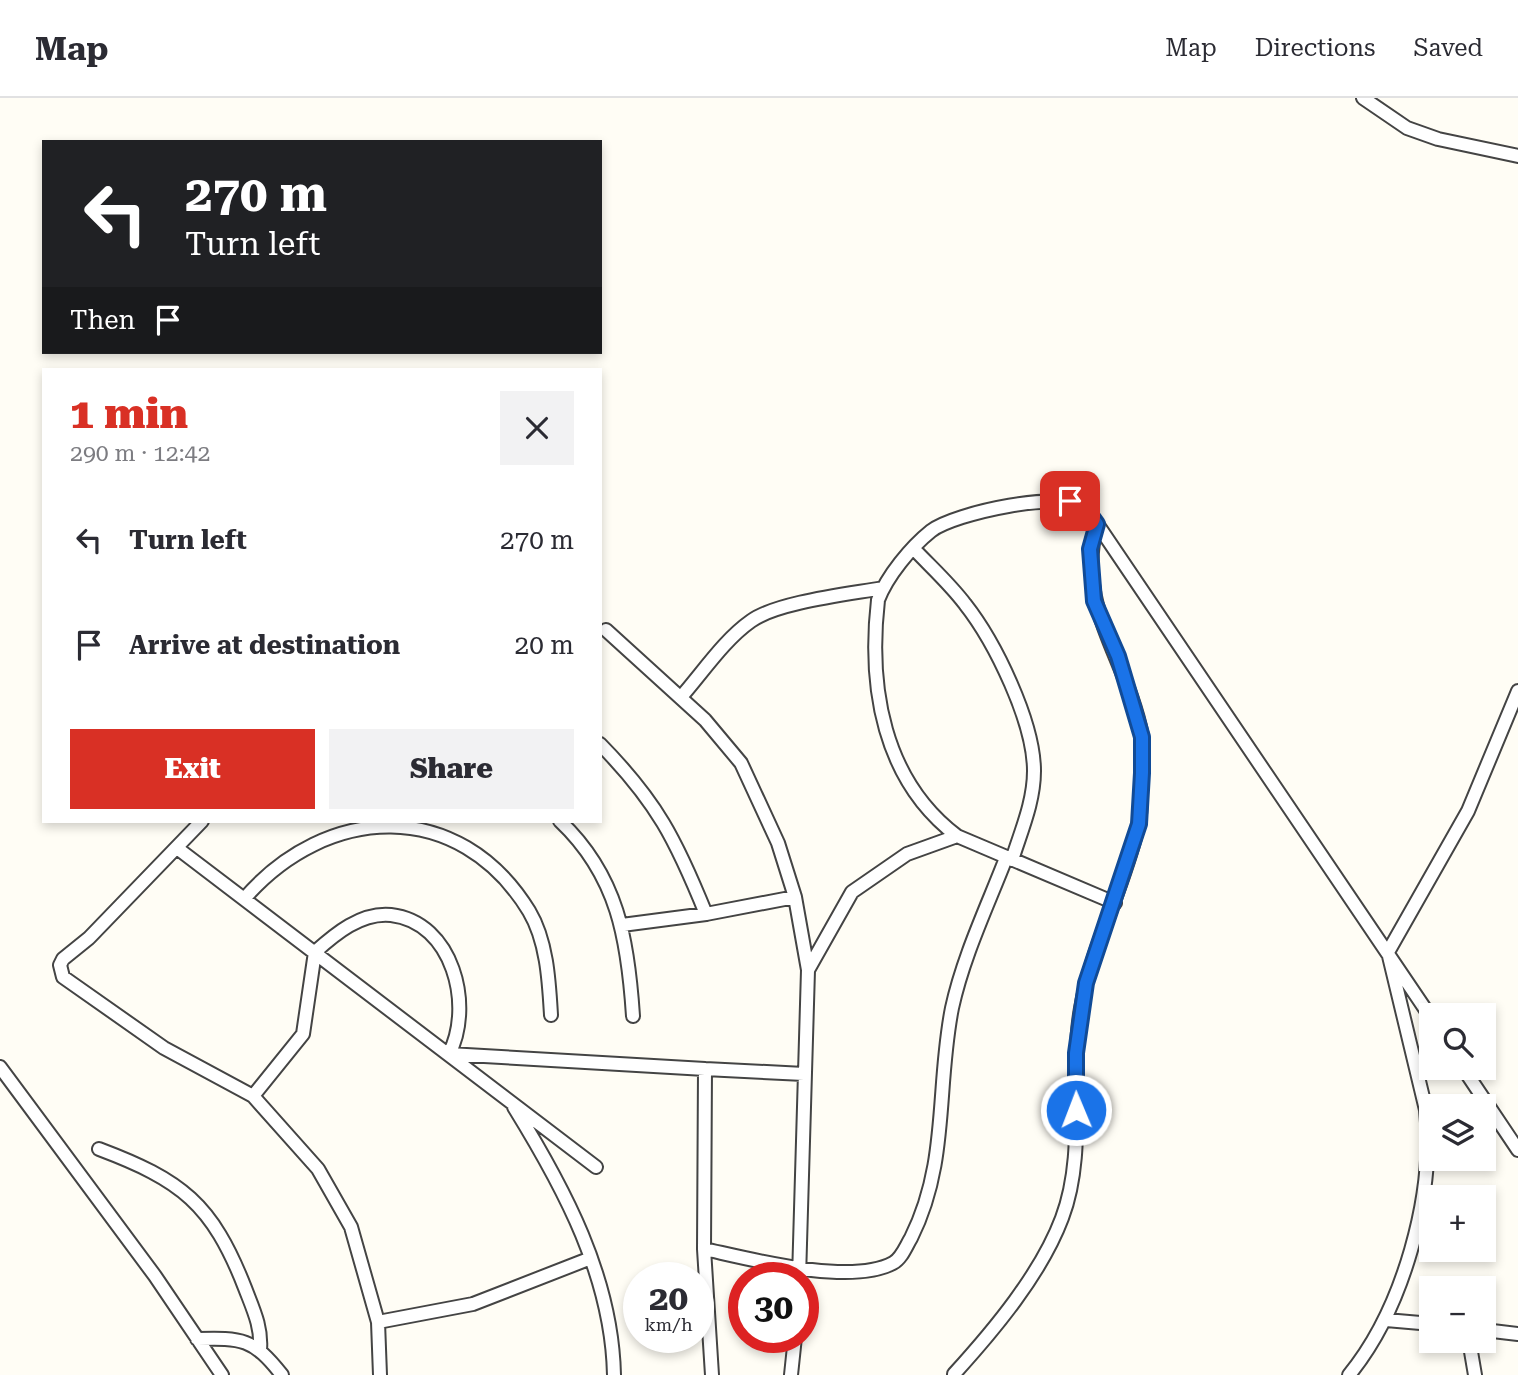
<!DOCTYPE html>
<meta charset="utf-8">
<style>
body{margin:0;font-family:"Roboto Serif",serif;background:#f2f2f3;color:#2b2b33;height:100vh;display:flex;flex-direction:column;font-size:26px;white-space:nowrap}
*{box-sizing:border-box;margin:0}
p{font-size:23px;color:#7c7c81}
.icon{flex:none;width:38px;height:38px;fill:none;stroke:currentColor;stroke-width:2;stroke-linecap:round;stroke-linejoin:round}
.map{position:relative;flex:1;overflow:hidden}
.details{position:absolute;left:42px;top:270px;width:560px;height:455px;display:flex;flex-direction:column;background:#fff;border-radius:0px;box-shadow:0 4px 10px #0003}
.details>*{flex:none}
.hud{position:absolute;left:42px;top:42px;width:560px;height:214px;border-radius:0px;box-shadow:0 4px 10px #0003;background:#202124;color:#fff;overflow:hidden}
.tools{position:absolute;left:1419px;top:905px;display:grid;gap:14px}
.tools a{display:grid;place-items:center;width:77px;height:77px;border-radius:0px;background:#fff;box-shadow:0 4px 10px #0003;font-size:35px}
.speed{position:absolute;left:623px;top:1164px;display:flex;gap:14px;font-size:35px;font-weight:700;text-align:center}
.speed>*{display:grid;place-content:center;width:91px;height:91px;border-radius:50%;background:#fff;box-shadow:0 4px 10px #0003;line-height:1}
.speed small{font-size:18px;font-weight:400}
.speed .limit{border:10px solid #d22;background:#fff;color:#111}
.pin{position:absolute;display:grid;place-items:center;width:60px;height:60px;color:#fff;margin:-30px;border-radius:14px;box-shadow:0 4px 10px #0006}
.me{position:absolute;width:77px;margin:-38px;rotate:359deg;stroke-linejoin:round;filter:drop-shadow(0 0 5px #0008)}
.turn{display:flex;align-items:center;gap:24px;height:147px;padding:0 28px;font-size:32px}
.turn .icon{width:91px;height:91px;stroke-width:2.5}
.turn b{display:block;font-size:49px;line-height:60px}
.then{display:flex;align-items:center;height:66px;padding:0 28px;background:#0003;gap:14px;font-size:26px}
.round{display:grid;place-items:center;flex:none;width:74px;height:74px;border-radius:0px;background:#f2f2f3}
.head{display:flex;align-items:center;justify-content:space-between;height:119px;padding:0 28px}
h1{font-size:42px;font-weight:800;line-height:52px;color:#d93025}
.cta{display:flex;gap:14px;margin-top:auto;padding:14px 28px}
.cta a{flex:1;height:80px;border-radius:0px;background:#d93025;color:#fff;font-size:28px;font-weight:800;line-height:80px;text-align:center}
.cta a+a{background:#f2f2f3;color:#2b2b33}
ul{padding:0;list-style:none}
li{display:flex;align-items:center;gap:21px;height:105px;padding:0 28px}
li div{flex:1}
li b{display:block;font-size:26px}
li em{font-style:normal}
header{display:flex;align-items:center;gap:42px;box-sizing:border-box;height:98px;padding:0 35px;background:#fff;border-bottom:2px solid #e1e1e2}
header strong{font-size:33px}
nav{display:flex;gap:38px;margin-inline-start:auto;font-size:24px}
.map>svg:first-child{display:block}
</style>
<header>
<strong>Map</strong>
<nav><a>Map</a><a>Directions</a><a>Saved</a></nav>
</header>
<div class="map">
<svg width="1518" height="1277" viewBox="0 0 1518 1277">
<rect width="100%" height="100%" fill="#fffdf5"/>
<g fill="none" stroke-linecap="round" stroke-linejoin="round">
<defs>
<path id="street" d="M1363,0L1407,30L1438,41L1518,58
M914,451C931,469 950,486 965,506C995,544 1034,624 1034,673C1034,704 1021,733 1012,762
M606,532L705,622L741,665L778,745L795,799L808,872L799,1180
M681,599C703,574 724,542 751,523C777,504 850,496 883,490
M600,646C657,704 676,742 706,816
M202,723L89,840L63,861L60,867L63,879L164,950L253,998L318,1071L351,1129L378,1224L380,1277
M560,723C618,778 628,842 633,918
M177,750L596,1069
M244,801C326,706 459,699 529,813C547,843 549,883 551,917
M1115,805L957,738C883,682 868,589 878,502C887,478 911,449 931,433C954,415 1065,391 1087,411L1432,921
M622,827L706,816L795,799
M808,872L852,794L907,756L957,738
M0,969L155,1178L222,1277
M1463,970L1518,1052
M705,971L804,976
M253,998L303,936L315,854C335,836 361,814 391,817C453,824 474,908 449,956L705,971L704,1151L712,1277
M514,1009C564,1090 612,1179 614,1277
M99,1051C181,1082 212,1105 245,1190C253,1211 262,1229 260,1252
M704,1151C750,1161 850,1188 893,1165C902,1160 906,1148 911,1140C949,1064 936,990 952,910C963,859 987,809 1006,760
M1386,1222L1432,1226
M378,1224L473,1206L591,1160
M1484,1232L1518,1236
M197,1241C242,1240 253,1240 282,1277
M1469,1242L1475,1277
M954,1276C994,1232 1041,1176 1062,1120C1087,1054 1069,979 1081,910C1092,847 1124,790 1138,728C1142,713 1141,696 1141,681C1142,667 1144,651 1142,638C1128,562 1074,507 1097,426
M791,1277L795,1239
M1349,1277C1403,1211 1435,1097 1426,1012L1388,854L1468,713L1518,593"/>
</defs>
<use href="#street" stroke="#444" stroke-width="16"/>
<use href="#street" stroke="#fff" stroke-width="12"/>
</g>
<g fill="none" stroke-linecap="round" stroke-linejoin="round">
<defs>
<path id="route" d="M1070,403L1084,408L1097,426L1090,451L1094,503L1118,558L1142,639V675L1139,726L1086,885L1076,955V1012"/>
</defs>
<use href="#route" stroke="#114b97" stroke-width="18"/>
<use href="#route" stroke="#1a73e8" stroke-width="12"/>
</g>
</svg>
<div class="tools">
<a><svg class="icon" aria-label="search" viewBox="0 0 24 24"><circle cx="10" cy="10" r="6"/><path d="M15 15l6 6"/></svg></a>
<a><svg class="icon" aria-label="layers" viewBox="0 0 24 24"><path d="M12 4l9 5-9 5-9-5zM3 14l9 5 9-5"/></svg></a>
<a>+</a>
<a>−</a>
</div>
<div class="speed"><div>20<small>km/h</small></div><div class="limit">30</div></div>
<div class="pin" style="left:1070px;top:403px;background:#d93025"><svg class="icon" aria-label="arrive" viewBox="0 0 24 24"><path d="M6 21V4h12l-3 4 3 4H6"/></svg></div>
<svg class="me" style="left:1076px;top:1012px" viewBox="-20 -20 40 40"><circle r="17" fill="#1a73e8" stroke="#fff" stroke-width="3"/><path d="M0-11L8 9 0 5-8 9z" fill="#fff"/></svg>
<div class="hud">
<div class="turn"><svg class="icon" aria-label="left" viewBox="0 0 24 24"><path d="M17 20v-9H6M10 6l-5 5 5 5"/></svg><div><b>270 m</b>Turn left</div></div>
<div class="then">Then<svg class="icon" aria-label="arrive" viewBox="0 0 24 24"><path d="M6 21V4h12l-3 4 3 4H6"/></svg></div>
</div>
<section class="details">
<div class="head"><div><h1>1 min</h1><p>290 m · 12:42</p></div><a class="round"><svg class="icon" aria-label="close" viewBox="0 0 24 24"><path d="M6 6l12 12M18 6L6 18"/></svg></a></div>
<ul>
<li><svg class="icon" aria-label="left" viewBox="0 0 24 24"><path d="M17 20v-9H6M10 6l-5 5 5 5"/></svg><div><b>Turn left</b></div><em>270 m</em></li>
<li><svg class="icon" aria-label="arrive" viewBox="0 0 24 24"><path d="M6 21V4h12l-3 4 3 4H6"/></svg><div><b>Arrive at destination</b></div><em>20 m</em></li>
</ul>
<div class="cta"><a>Exit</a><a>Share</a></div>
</section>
</div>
